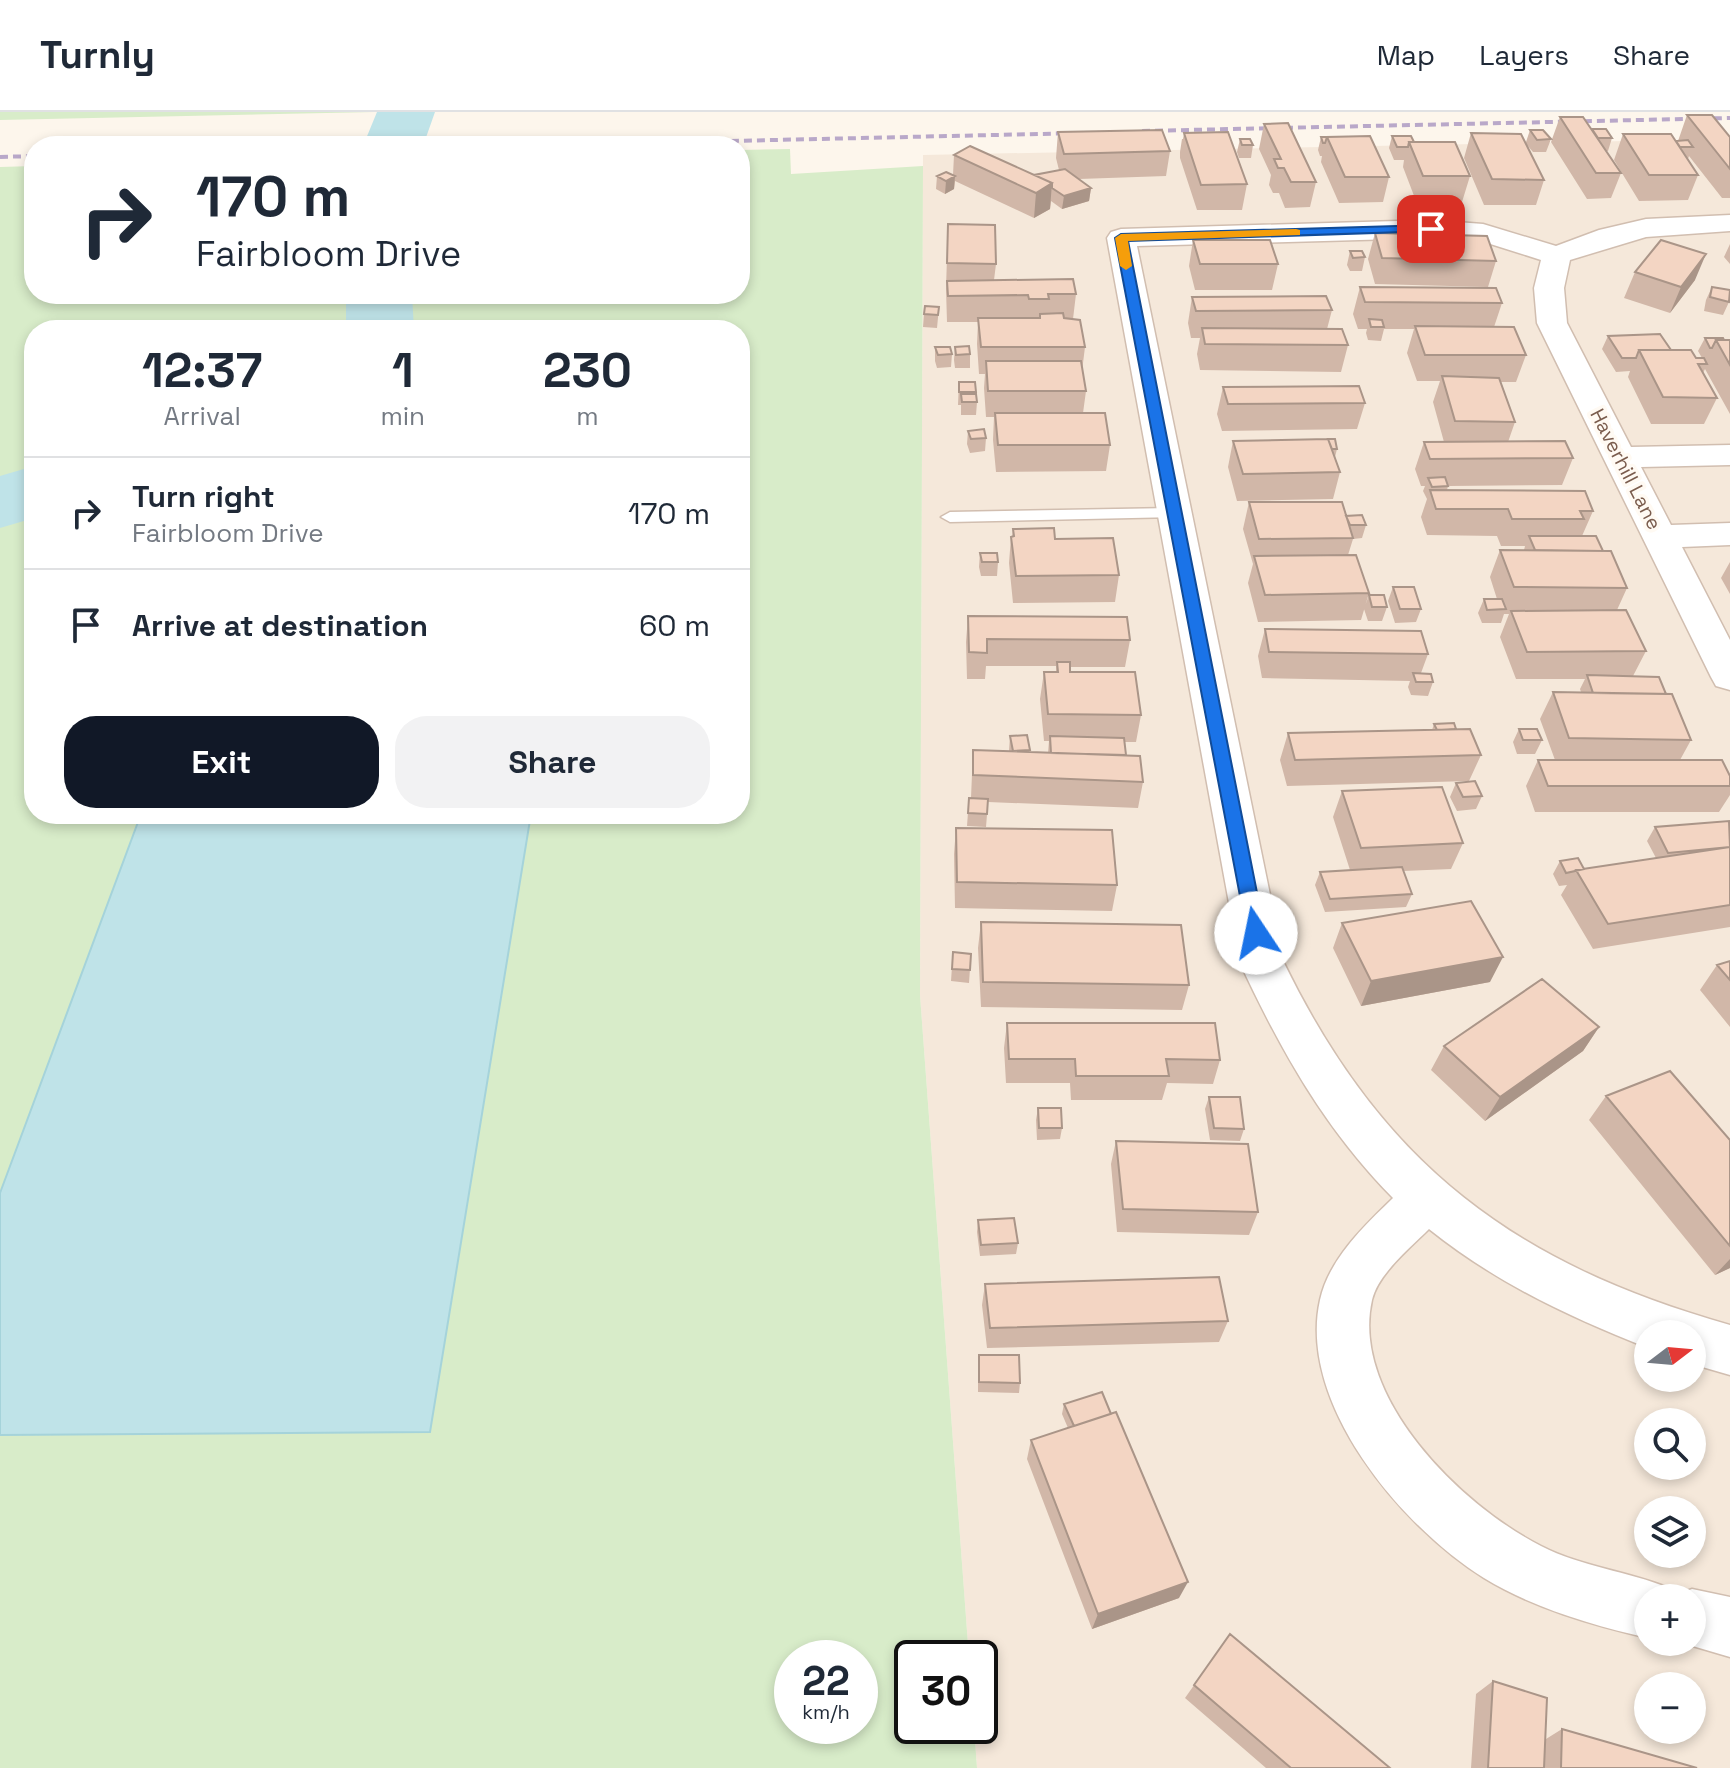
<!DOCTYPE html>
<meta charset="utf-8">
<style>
body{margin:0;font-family:"Space Grotesk",sans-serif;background:#f2f2f3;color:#1f2937;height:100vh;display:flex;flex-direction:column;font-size:30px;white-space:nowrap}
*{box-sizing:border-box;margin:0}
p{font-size:26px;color:#747a83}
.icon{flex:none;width:44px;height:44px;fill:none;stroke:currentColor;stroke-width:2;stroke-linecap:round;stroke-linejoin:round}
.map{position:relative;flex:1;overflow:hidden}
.drawer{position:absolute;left:24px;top:208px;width:726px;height:504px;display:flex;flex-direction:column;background:#fff;border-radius:32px;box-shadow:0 4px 12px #0003}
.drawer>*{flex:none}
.banner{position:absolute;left:24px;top:24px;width:726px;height:168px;border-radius:32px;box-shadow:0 4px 12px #0003;background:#fff;color:#1f2937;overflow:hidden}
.needle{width:52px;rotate:74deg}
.buttons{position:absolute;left:1634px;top:1208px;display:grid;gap:16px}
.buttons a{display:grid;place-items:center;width:72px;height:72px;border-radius:50%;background:#fff;box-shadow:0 4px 12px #0003;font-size:40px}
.speed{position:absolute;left:774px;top:1528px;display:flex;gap:16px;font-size:40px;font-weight:700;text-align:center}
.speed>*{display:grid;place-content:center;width:104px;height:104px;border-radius:50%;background:#fff;box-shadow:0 4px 12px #0003;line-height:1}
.speed small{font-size:20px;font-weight:400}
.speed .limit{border:4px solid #111;border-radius:12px;background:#fff;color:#111}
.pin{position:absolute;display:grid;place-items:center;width:68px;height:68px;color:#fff;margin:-34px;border-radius:16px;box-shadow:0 4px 12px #0006}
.me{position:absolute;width:88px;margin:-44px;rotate:349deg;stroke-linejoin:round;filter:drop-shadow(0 0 6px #0008)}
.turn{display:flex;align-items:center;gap:28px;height:168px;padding:0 40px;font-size:36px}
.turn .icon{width:104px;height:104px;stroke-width:2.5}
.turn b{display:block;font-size:56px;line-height:68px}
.eta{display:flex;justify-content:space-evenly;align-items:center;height:136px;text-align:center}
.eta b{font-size:48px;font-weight:800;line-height:56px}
.action{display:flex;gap:16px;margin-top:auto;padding:16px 40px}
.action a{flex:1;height:92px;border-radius:32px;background:#111827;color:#fff;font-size:32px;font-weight:800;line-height:92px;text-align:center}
.action a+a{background:#f2f2f3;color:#1f2937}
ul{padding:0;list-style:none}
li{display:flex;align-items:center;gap:24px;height:112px;padding:0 40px;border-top:2px solid #e0e1e3}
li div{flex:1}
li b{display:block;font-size:30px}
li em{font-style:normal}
header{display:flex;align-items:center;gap:48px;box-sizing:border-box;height:112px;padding:0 40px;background:#fff;border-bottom:2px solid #e0e1e3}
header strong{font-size:38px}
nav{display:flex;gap:44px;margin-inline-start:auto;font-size:28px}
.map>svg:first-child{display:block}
</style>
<header>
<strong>Turnly</strong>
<nav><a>Map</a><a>Layers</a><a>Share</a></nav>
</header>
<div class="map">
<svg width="1730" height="1656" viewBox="0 0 1730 1656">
<rect width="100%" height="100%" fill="#fdf6ec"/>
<path fill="#f5e8da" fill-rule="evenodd" d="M1730,27V1656H977L974,1614H980V1546H969L920,883L923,43ZM1648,1222H1692V1266H1648ZM1648,1310H1692V1354H1648ZM1648,1398H1692V1442H1648ZM1648,1486H1692V1530H1648ZM1648,1574H1692V1618H1648Z"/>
<path fill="#d8ecc9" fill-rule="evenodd" d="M0,0H375L0,8Z
M790,37L791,62L923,54L920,883L969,1546H912V1614H974L977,1656H0V55L34,54V182H740V38ZM34,218H740V702H34ZM792,1546H860V1614H792Z"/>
<path fill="#bfe3e8" stroke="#a5d3da" stroke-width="2" d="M141,702H531L430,1320L0,1323V1081Z"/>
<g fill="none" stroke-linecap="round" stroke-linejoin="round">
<path fill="#bfe3e8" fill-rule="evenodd" d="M377,0H435L423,34H363Z
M346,182H412L414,218H346Z
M34,354V406L0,416V364Z"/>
<defs>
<path id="service" d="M1172,396L1178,397V405L950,410L941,405L950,400Z"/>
<path id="minor" d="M1730,103V119L1646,125L1570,148L1564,176L1567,211L1631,335L1730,333V353L1641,355L1671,413L1730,411V433L1682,435L1730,528V578L1716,574L1711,565L1537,211L1534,176L1541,148L1481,129L1431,126L1137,134L1284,851C1383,1054 1515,1152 1730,1213V1263L1692,1252V1222H1648V1236C1569,1205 1495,1170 1429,1117C1410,1136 1378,1162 1372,1188C1350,1285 1462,1394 1541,1434C1582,1455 1627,1459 1669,1476L1672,1485L1692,1477L1730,1485V1545L1679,1530H1692V1486H1648V1526C1592,1513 1533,1496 1484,1466C1402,1415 1297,1291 1320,1188C1329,1147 1364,1114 1393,1086C1325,1017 1281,939 1240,851L1107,126L1111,120L1121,117L1431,108L1483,112L1556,134L1599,118L1646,107Z"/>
</defs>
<use href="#service" stroke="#d1beb0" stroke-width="3"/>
<use href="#minor" stroke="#d1beb0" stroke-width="3"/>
<use href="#service" fill="#fff" fill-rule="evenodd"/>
<use href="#minor" fill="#fff" fill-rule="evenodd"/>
<path stroke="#b9a8c9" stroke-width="4" stroke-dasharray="8 5" stroke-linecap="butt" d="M1142,19L1730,6
M510,34L1082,21
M0,45L34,44"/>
</g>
<path fill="#d1b7a8" d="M1687,3L1730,25V86H1722L1689,44L1688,47L1698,63L1688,88L1639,89L1614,48L1623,22L1678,29Z
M1560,5L1612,26L1608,39H1606L1621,61L1611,86L1587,87L1551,30Z
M1264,12L1316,70L1310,95L1285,96L1279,81H1273L1269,73L1271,63L1259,37Z
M1530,18L1551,27L1546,40H1533L1527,33L1544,68L1536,93H1484L1464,46L1471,21L1526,30Z
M1058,20L1170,39L1166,64L1079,67L1091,76L1089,89L1062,97L1051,89L1050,97L1034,106L955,69L954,77L945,82L936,77L937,64L953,63L954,43L1034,63L1059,58L1056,46Z
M1184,21L1247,72L1242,98H1197L1180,46V40L1182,27H1183Z
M1370,24L1389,65L1383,90L1339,91L1321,50L1322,44H1320L1318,38L1321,25Z
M1392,24L1414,30L1470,64L1462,90L1416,89L1403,55L1404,48H1394L1389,36Z
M1240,27L1253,33L1251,46H1239L1237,40Z
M948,112L996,152L994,168L1076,182L1073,207L1085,235L1082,259L1086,279L1083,301L1110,333L1106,359L996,360L993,328L994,305H986L984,276L985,262H979L977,232L978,210H947L946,177Z
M1375,121L1496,149L1488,175L1375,172L1368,147Z
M1193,128L1278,152L1272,178H1195L1189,154Z
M1730,132V152L1724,145Z
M1350,139L1365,145L1362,159H1350L1347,153Z
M1635,160L1695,168L1670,201L1624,186Z
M1360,175L1502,191L1494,215L1526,243L1516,270H1501L1515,310L1508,330L1573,346L1562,373L1448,374L1447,378L1593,399L1582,424L1603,439L1627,476L1617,498L1646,539L1633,564L1666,582L1691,628L1680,648L1730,664V683L1719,700H1535L1526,674L1538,648H1555L1540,607L1553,580H1581L1580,577L1585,567H1516L1500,525L1509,502H1504L1501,511H1482L1478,501L1484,487H1497L1490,465L1500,438H1524L1525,434H1501L1497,424L1427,423L1421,405L1427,387L1423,379L1425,374H1421L1415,357L1424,330H1444L1433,290L1440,269H1417L1407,241L1414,217H1384L1381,229L1368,228L1366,221L1367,217H1358L1353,202Z
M1712,175L1729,190L1723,203L1704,199L1706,188Z
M1192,185L1332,198L1327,217L1348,233L1341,260L1200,258L1197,242L1200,226H1191L1188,211Z
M939,195L937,216L923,215L924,202Z
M1608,224L1671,238L1696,246H1702L1698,239L1705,226L1730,228V302L1705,257L1703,261L1717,286L1704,312H1651L1628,265L1630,259L1616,260L1602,237Z
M935,235L952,242L951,255L937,256L935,249Z
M955,235L970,242V256H955L954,248Z
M959,270H975L977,290L976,303H961V293H958Z
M1223,275L1365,291L1357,317L1222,319L1217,302Z
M968,319L986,326L985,339L970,341L967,332Z
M1233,329L1337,337L1335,345L1340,360L1333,387L1237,389L1228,355Z
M1249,390L1346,404L1366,413L1362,426L1353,427L1348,443L1369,481L1361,508L1258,510L1248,471L1253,452L1243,417Z
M1013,417L1055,427L1119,463L1115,490L1013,491L1009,451L1011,425H1012Z
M980,441L998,450L997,464H981L979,455Z
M1730,450V482L1721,466Z
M1393,475L1421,497L1416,510L1395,511L1388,489Z
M1369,483L1387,495L1382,509H1368L1364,497Z
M968,504L1130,528L1125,555H1070V560L1141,603L1136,630H1125L1126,643L1143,670L1138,696L988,690L986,715L967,714L969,686H971L973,638L1009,639L1010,624L1030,638L1029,640L1048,641L1049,629H1044L1040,587L1044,560H1056V554H986L985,567H967L966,530Z
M1265,517L1428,542L1421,561L1433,570L1428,584L1411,583L1408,575L1410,569L1262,566L1258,544Z
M1434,612L1456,617L1481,643L1469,669L1287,674L1280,648L1288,621L1432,618Z
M1519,617L1542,628L1535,642H1517L1513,630Z
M1456,671L1482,684L1476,697L1457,699L1450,685Z
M1342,679L1463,731L1451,757L1403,759L1412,782L1406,795L1325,800L1315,773L1320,760L1350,758L1333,705Z
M1730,711V815L1593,837L1561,783L1567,773L1559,774L1553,762L1560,749L1584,757L1656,746L1647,729L1655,715Z
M956,716L1117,773L1112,799L955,796L954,742Z
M981,810L1189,873L1182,898L981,895L978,836Z
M1342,811L1490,870L1361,894L1333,836Z
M953,840L971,842L969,871L951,869Z
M1730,849V915L1700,878L1717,853Z
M1007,911L1220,948L1213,972L1167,971L1162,988H1071L1070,971H1006L1004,936Z
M1599,915L1583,939L1485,1009L1431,958L1444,934Z
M1606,984L1730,1028V1156L1715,1163L1589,1008Z
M1209,985L1244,1017L1240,1029L1210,1028L1205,997Z
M1038,996L1062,1016L1060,1027L1037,1028L1036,1008Z
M1116,1029L1258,1100L1249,1123L1117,1120L1111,1052Z
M978,1108L1018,1131L1016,1142L980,1144L977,1120Z
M985,1172L1228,1209L1219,1230L987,1236L982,1193Z
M979,1243L1020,1271L1019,1281L978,1280V1253Z
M1064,1292L1179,1486L1092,1517L1027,1347L1031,1328L1068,1316L1062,1302Z
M1230,1522L1390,1656H1266L1185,1586Z
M1493,1569L1546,1627L1562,1617L1697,1656H1471L1476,1582Z"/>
<path fill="#aa9588" d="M955,64L954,77L945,82L946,69Z
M1052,71L1050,97L1034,106L1036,81Z
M1091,76L1089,89L1062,97L1064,84Z
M1706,142L1695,168L1670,201L1681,175Z
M1503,845L1490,870L1361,894L1371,869Z
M1599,915L1583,939L1485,1009L1500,985Z
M1730,1147V1156L1715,1163Z
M1188,1470L1179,1486L1092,1517L1098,1502Z"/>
<path fill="#f3d5c3" stroke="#aa9588" stroke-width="2" d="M1687,3H1712L1730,25V57Z
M1560,5H1583L1621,61H1596Z
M1288,11L1316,70H1291L1284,56H1278L1274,47H1281L1264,12Z
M1592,17H1606L1612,26H1598Z
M1162,18L1170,39L1064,42L1058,20Z
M1530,18H1543L1551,27L1537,28Z
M1228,20L1247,72L1201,73L1184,21Z
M1471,21L1521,22L1544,68L1492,67Z
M1623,22H1671L1698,63H1649Z
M1370,24L1389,65H1345L1327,25Z
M1392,24H1411L1414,30H1409L1408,35H1397Z
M1321,25H1327L1325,31H1323Z
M1240,27H1250L1253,33H1242Z
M1688,28L1693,35H1680L1676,29Z
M1409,30H1455L1470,64H1423Z
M970,34L1052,71L1036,81L954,43Z
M1065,57L1091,76L1064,84L1052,76V71L1034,63Z
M946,60L955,64L946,69L937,64Z
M948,112L995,113L996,152L947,151Z
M1375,121L1487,124L1496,149L1382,146Z
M1193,128H1270L1278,152H1200Z
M1661,128L1706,142L1681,175L1635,160Z
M1350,139H1362L1365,145L1353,146Z
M1073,167L1076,182H1048L1049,187H1029L1028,183L948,184L947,169Z
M1360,175L1496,176L1502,191L1365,190Z
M1712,175L1730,178L1729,190L1710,185Z
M1326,184L1332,198L1196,199L1192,185Z
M925,194L939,195L938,203L924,202Z
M1063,201L1064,206L1080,208L1085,235H981L978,206H1040V202Z
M1369,207L1382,208L1384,215H1371Z
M1415,214L1514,215L1526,243H1425Z
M1202,216L1342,217L1348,233L1205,232Z
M1660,222L1671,238H1639L1636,246H1622L1608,224Z
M1705,226H1723L1724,228H1716L1712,236H1710Z
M1716,228H1730V253Z
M969,234L970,242L956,243L955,235Z
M935,235H950L952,242L938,243Z
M1639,238H1691L1696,246H1704L1707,252H1698L1717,286L1663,285Z
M986,249H1081L1086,279H988Z
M1442,264L1499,266L1515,310L1455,309Z
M959,270H975L976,280H959Z
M1359,274L1365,291L1228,292L1223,275Z
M961,282H976L977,290H962Z
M995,301H1105L1110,333H998Z
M984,317L986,326L971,327L968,319Z
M1328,327L1340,360L1243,362L1233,329Z
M1328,327H1335L1337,337H1332Z
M1565,329L1573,346L1430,347L1424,330Z
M1445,365L1448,374L1432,375L1428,366Z
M1430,378L1585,379L1593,399H1580L1584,407H1512L1508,397H1436Z
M1249,390H1342L1353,426L1259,427Z
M1362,403L1366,413H1350L1346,404Z
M1054,416L1055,427L1113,426L1119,463L1016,464L1011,425L1014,424L1013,417Z
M1529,424H1596L1603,439L1535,438Z
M1500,438L1611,439L1627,476L1514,475Z
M980,441H997L998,450H982Z
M1356,443L1369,481L1265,483L1254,444Z
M1393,475H1414L1421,497H1400Z
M1369,483H1384L1387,495H1372Z
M1484,487H1502L1506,497L1487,498Z
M1626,498L1646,539L1527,540L1511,499Z
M968,504L1127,505L1130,528L987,527V541L969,540Z
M1265,517L1421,519L1428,542L1269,540Z
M1057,550H1070V560H1135L1141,603L1048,602L1044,560H1058Z
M1413,561L1431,562L1433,570H1416Z
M1587,563L1659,565L1666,582L1593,581Z
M1553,580L1672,582L1691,628L1569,626Z
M1454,611L1456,617L1437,618L1434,612Z
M1470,617L1481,643L1295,648L1288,621Z
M1519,617H1537L1542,628H1523Z
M1027,623L1030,638L1013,639L1010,624Z
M1050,624L1124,626L1126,643L1051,641Z
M973,638L1140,644L1143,670L973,663Z
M1538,648H1722L1730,664V674H1548Z
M1475,669L1482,684L1463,685L1456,671Z
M1442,675L1463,731L1361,736L1342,679Z
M969,686L988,687L987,702L968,701Z
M1729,709L1730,735L1668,741L1655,715Z
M956,716L1112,718L1117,773L957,770Z
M1730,735V793L1608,812L1576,758Z
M1578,746L1584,757L1566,761L1560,749Z
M1402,755L1412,782L1330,787L1320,760Z
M1471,789L1503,845L1371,869L1342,811Z
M981,810L1181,813L1189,873L983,870Z
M953,840L971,842L970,858L952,857Z
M1730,849V868L1717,853Z
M1542,867L1599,915L1500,985L1444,934Z
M1007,911H1215L1220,948L1166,947L1169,964H1076L1075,947H1009Z
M1670,959L1730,1028V1134L1606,984Z
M1209,985H1240L1244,1017L1214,1016Z
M1038,996H1061L1062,1016H1039Z
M1116,1029L1248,1032L1258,1100L1123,1097Z
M1014,1106L1018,1131L981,1133L978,1108Z
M1219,1165L1228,1209L990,1216L985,1172Z
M979,1243H1019L1020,1271L979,1270Z
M1102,1280L1111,1302L1074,1314L1064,1292Z
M1116,1300L1188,1470L1098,1502L1031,1328Z
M1230,1522L1390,1656H1291L1194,1573Z
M1493,1569L1547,1586L1544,1656H1488Z
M1562,1617L1697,1656H1561Z"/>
<path fill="#1a73e8" stroke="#114b97" stroke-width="2" d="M1431,113L1435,115V119L1128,129L1265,821L1256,828L1247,821L1115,126L1121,122Z"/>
<path fill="#f59e0b" d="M1296,117L1300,118V123L1128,129L1132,154L1126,158L1120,154L1115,126L1121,122Z"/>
<g text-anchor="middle" stroke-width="7" stroke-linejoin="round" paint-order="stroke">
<g font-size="20" fill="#7a5c4d" stroke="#fffaf3">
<text transform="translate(1626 357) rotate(63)" y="7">Haverhill Lane</text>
</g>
</g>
</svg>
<div class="buttons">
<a><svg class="needle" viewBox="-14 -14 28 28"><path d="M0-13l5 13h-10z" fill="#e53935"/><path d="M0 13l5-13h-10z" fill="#747a83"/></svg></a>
<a><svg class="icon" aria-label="search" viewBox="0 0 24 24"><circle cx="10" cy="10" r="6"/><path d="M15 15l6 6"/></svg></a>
<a><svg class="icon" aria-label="layers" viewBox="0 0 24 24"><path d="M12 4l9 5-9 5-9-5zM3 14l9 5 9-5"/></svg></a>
<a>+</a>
<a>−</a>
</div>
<div class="speed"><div>22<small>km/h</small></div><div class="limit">30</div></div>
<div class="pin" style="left:1431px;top:117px;background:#d93025"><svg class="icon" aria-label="arrive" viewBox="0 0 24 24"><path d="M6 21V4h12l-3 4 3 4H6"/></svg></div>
<svg class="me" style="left:1256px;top:821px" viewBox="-20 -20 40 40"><circle r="19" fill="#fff"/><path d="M0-13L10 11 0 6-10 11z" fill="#1a73e8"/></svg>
<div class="banner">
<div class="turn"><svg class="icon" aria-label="right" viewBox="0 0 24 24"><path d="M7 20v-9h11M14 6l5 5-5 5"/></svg><div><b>170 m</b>Fairbloom Drive</div></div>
</div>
<section class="drawer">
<div class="eta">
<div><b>12:37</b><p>Arrival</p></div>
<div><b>1</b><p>min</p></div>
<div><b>230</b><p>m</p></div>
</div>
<ul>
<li><svg class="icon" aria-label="right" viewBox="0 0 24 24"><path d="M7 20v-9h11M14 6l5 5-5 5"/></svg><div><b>Turn right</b><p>Fairbloom Drive</p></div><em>170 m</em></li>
<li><svg class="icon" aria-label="arrive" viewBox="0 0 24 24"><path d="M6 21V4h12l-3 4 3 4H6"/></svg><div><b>Arrive at destination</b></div><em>60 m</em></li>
</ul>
<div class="action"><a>Exit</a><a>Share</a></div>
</section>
</div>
